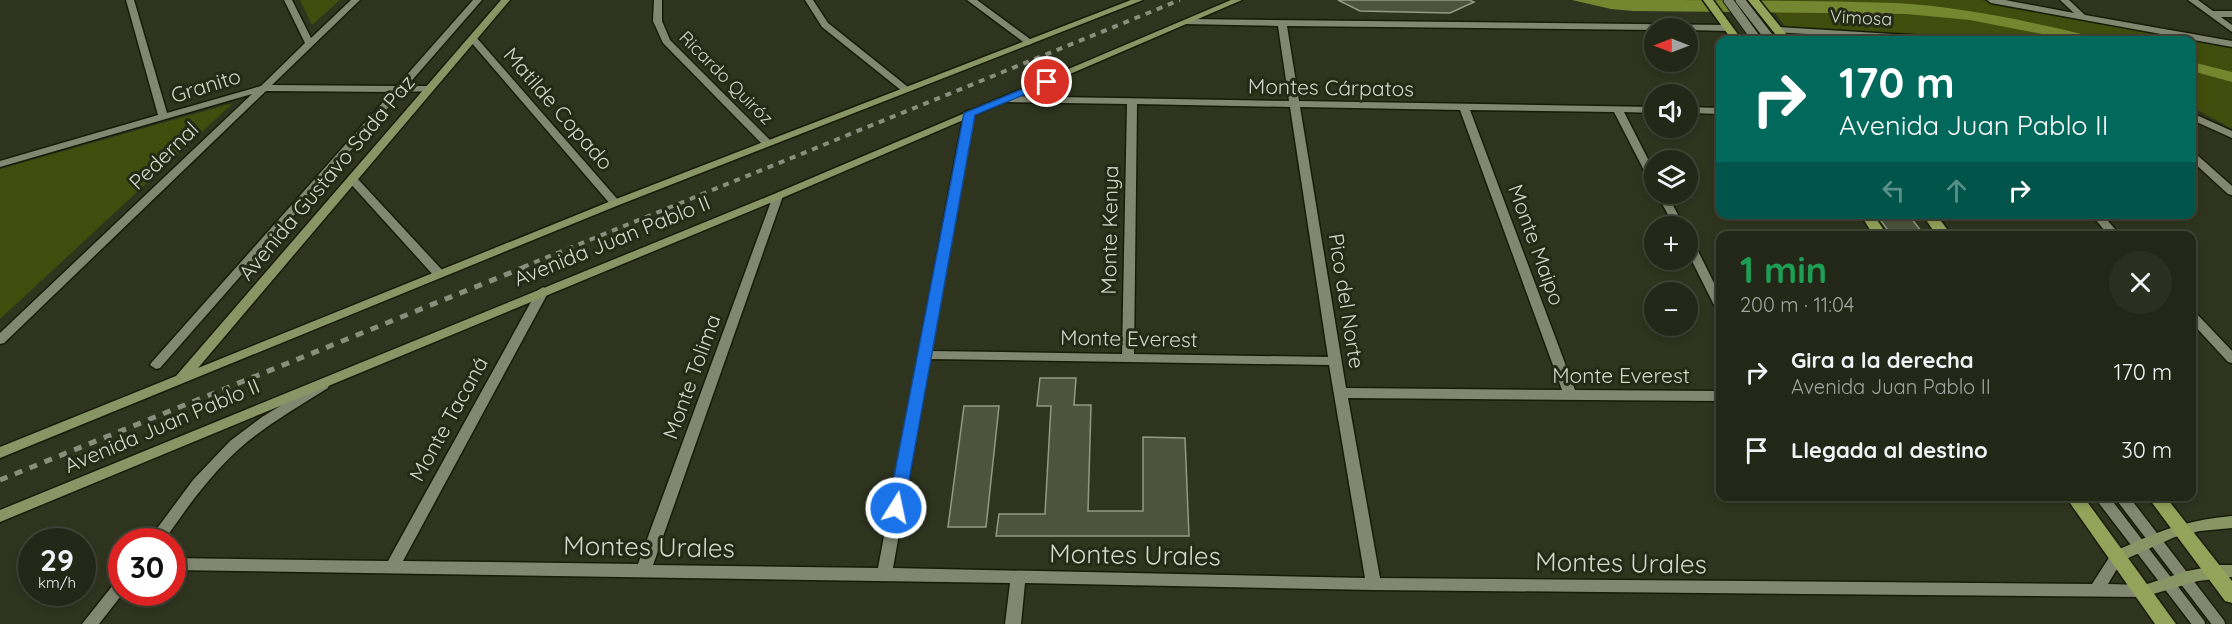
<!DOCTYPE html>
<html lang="es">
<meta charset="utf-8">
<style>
body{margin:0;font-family:Quicksand,sans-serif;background:#2b2f20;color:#f1f3f6;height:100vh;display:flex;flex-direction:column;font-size:22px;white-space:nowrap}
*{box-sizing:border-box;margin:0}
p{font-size:20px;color:#a3a5a1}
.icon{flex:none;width:33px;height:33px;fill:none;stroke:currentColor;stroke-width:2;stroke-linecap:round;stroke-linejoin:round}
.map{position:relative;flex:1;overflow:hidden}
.side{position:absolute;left:1716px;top:231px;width:480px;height:270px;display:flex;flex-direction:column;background:#232717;border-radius:12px;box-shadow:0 3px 9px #0003,0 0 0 2px #404436}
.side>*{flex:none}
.hud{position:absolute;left:1716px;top:36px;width:480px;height:183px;border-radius:12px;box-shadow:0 3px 9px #0003,0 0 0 2px #404436;background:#00695c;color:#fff;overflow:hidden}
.needle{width:39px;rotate:270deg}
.controls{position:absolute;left:1644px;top:18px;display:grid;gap:12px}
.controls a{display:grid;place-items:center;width:54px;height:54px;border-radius:50%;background:#232717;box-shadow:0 3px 9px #0003,0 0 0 2px #404436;font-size:30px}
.speed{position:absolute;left:18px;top:528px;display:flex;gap:12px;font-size:30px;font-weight:700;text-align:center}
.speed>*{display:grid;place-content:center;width:78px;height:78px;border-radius:50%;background:#232717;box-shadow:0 3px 9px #0003,0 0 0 2px #404436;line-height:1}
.speed small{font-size:15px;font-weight:400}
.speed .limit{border:9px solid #d22;background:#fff;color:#111}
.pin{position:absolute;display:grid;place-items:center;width:51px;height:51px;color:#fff;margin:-26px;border:3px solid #fff;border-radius:50%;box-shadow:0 2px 6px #0007}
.me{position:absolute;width:66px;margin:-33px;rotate:10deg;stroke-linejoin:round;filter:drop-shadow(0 0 4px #0008)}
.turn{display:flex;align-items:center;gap:21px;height:126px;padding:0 24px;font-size:27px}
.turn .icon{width:78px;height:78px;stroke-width:2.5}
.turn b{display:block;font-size:42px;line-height:51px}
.lanes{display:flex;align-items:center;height:57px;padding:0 24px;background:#0003;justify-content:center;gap:30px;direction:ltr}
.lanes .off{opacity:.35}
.round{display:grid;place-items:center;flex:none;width:63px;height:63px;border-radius:32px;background:#2b2f20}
.head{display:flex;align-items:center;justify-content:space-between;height:102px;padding:0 24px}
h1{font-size:36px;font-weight:800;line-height:45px;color:#1e9e55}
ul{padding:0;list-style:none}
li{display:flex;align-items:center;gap:18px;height:78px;padding:0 24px}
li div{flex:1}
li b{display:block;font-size:22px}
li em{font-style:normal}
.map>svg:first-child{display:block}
</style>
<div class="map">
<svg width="2232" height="624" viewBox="0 0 2232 624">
<rect width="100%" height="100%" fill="#2f341f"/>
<path fill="#414d0d" d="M300,0H340L312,25Z
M1765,0H1981L2232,48V129L2192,107V40H1972L1948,36L1787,29Z
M233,103L0,319V169Z"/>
<path fill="#748630" d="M1572,0C1680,0 1788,0 1896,3C1967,7 2037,23 2106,40H2073L1970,20L1906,14L1633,11L1611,9Z
M2192,62L2232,72V82L2192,71Z"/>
<path fill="#4d533d" stroke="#939a82" stroke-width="1.5" d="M1338,0H1469L1474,2L1450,13L1360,11Z
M1876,214H1908L1925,236H1892Z
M1040,378H1076L1074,405H1091L1088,511H1143V437L1185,438L1189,536H996L999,514H1045L1051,406H1037Z
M964,406H999L986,527H948Z"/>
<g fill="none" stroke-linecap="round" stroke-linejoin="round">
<defs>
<path id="lane-far1" d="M1728,0L1757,40
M1740,0L1771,40"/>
<path id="lane" d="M2101,496L2199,624
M2121,496L2219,624"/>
<path id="street" d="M126,0H134L167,113L261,86L305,43L284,0H292L311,38L351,0H360L272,85L397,86L473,0H482L407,86H429L432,87V91L402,92L160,368L156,369L150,365L152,362L392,92L266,91L4,343L0,344V333L252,94L0,167V161L158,115Z
M654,0H662V21L670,40L771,141V145H763L663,43L653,21Z
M805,0H813L828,23L908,87V91H902L822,27Z
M967,0H977L1034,42L1029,45L1026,44Z
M1987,0H2005L2074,13L2060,0H2069L2085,15L2232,41V47L1991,3Z
M2188,0H2198L2213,11H2232V17H2221L2232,25V32Z
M1188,19L1728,25L1732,28L1728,31L1688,30V28L1654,30L1287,26L1299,101L1654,107V113L1624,112L1654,171V183L1649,180L1614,112L1470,110L1575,390L1720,391V401L1348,398L1380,578L2092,584L2112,553L2117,551L2122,553L2124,557L2108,584L2143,585L2148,587L2151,591L2148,595L2143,597L1374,590L1025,583L1021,624H1005L1010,583L172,570V558L388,561L537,291L543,287L549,291L403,561L638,564L773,196L778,193L783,196L653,565L878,568L964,113L969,110L974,113L931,351L1122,354L1127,104L1006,102L1001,99L1006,96L1289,101L1278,26L1185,24L1184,22ZM1137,104L1290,107L1328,357L1134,354ZM1300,107L1460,110L1562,390L1346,388ZM930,359L1329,365L1365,578L893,568Z
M1777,27L1942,37L1947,40H1906L1774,32V28Z
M473,36L476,37L619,201L620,203L619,205H611L470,41V37Z
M1688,107L1720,108V114L1688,113Z
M2192,113L2232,131V138L2192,120Z
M2192,153L2196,154L2232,186V195L2228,194L2192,161Z
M352,176L356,177L443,271L445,274L443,277H435L348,181L347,179L348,177Z
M1657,194H1667L1684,226H1674Z
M2091,214H2102L2121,236H2109Z
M1688,239L1694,243L1720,295V309L1716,308L1714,305L1688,253Z
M2192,312L2196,313L2232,351V363L2228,362L2192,323Z
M323,380L328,382L329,385L328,388C298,407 266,425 239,449C209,476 186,509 163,542H147L193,480L230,441L262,417Z
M122,578V592H124L99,624H82L117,580Z"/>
<path id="secondary" d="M501,0H510L198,368L611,201L1131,0H1143L619,205L0,458V447L176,376Z
M1231,0H1242L782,198L0,522V510L774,194Z
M2232,516V528L2200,531L2175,537L2117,563L2112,561L2110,557C2113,550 2122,548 2129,545C2162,529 2195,519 2232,516Z
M2220,565H2232V577L2198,581L2143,597L2138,595L2135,591L2138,587L2187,571Z"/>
<path id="primary" d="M1703,0H1713L1742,40H1732Z
M1748,0H1759L1791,40H1780Z
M1860,214H1873L1888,236H1874Z
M1922,214H1936L1952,236H1937Z
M2065,496H2083L2176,624H2155Z
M2147,496H2165L2232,581V603L2225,601Z"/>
</defs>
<use href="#lane-far1" stroke="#171b08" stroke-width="11"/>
<use href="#lane" stroke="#171b08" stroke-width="15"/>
<use href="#street" stroke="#171b08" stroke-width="3"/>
<use href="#secondary" stroke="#171b08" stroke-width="3"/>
<use href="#primary" stroke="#171b08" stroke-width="3"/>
<use href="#lane-far1" stroke="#818770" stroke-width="9"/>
<use href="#lane" stroke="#818770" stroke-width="12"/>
<use href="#street" fill="#818770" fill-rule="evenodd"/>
<use href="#secondary" fill="#8a9565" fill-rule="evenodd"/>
<use href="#primary" fill="#93a35a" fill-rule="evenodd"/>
<path stroke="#898e7d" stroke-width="4" stroke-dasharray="6 6" stroke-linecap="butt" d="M523,267L1180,0"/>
<path stroke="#898e7d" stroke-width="5" stroke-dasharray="8 8" stroke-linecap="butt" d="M0,480L527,266"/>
</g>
<path fill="#1a73e8" stroke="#114b97" stroke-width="1.5" d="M1047,79L1050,80V84L975,115L904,508L901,513L896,515L890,513L888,508L964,113Z"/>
<g text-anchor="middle" stroke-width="6" stroke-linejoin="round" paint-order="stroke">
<g font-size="18" fill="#d3d7ca" stroke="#252a16">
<text transform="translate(1861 18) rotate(3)" y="6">Vimosa</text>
<text transform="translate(726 78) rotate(45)" y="6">Ricardo Quiróz</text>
</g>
<g font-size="21" fill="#d3d7ca" stroke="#252a16">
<text transform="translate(206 86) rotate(-17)" y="7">Granito</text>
<text transform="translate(1331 88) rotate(1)" y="7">Montes Cárpatos</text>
<text transform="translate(558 109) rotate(49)" y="7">Matilde Copado</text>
<text transform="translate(164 156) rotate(-44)" y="7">Pedernal</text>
<text transform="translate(327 178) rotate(-50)" y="7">Avenida Gustavo Sada Paz</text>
<text transform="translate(1110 230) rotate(-89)" y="7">Monte Kenya</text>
<text transform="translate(612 241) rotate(-22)" y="7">Avenida Juan Pablo II</text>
<text transform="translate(1536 245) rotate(70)" y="7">Monte Maipo</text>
<text transform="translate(1346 301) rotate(81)" y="7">Pico del Norte</text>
<text transform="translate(1129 339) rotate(1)" y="7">Monte Everest</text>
<text x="1621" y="383">Monte Everest</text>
<text transform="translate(692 377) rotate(-70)" y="7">Monte Tolima</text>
<text transform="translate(449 419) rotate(-61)" y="7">Monte Tacaná</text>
<text transform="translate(162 426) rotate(-23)" y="7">Avenida Juan Pablo II</text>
</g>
<g font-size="26" fill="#d3d7ca" stroke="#252a16">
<text transform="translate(649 547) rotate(1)" y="9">Montes Urales</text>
<text transform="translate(1135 555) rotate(1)" y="9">Montes Urales</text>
<text transform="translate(1621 563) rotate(1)" y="9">Montes Urales</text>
</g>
</g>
</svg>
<div class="controls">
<a><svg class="needle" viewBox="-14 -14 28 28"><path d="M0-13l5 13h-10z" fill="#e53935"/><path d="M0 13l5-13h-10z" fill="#a3a5a1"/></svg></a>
<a><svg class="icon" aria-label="sound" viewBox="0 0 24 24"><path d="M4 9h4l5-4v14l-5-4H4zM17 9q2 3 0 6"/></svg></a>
<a><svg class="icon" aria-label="layers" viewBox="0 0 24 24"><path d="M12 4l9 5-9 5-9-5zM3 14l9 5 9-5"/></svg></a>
<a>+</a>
<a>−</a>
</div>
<div class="speed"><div>29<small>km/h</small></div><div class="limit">30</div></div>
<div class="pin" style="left:1047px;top:82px;background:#d93025"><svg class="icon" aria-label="arrive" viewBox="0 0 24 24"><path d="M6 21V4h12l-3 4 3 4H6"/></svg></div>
<svg class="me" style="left:896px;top:508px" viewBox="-20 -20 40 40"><circle r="17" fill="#1a73e8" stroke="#fff" stroke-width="3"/><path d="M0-11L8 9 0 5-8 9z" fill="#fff"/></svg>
<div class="hud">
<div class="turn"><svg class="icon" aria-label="right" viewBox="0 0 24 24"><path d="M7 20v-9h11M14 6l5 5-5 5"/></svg><div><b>170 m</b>Avenida Juan Pablo II</div></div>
<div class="lanes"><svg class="icon off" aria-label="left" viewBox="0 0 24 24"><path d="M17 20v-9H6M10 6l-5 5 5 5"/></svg><svg class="icon off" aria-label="ahead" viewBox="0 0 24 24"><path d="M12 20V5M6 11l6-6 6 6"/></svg><svg class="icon" aria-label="right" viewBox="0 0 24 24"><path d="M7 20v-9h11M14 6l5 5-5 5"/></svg></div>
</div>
<section class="side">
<div class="head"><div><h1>1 min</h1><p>200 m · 11:04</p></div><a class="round"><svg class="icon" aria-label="close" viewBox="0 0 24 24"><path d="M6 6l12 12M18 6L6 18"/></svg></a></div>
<ul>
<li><svg class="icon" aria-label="right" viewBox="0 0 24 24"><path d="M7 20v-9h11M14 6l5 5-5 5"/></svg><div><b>Gira a la derecha</b><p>Avenida Juan Pablo II</p></div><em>170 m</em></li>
<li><svg class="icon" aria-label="arrive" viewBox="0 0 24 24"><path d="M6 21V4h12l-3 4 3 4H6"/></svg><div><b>Llegada al destino</b></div><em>30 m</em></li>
</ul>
</section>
</div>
